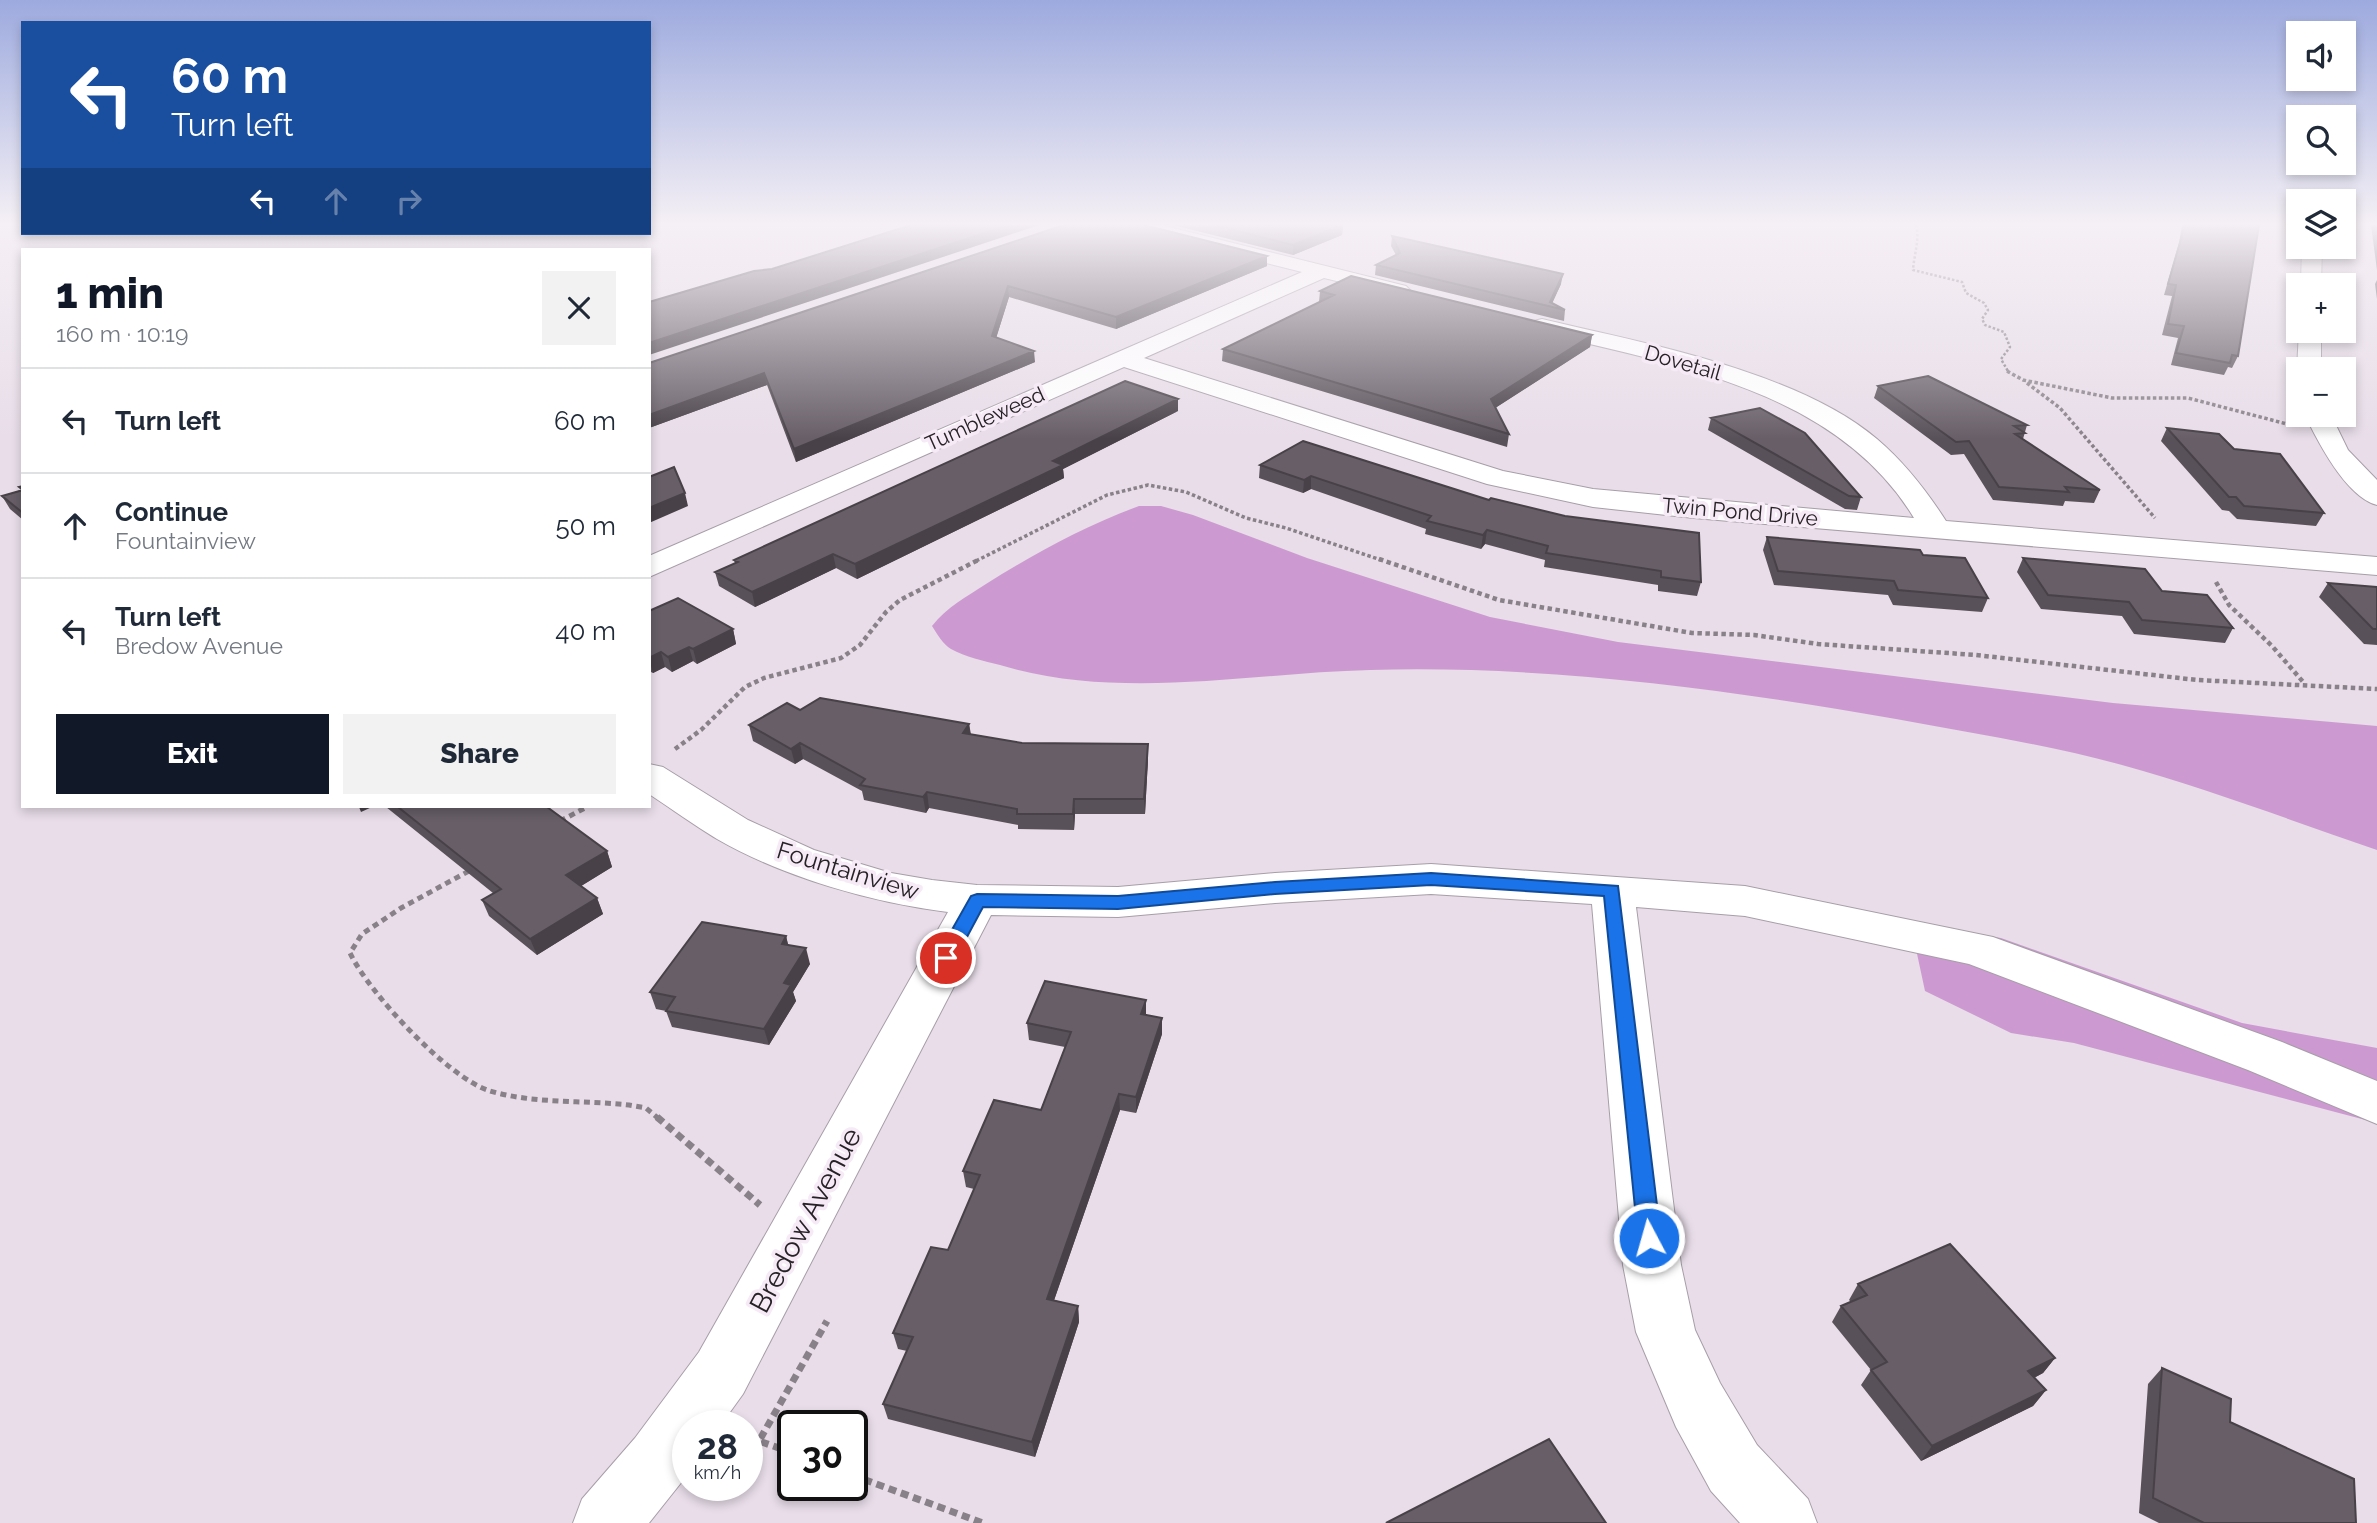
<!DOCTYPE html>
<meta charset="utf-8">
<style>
body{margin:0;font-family:Raleway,sans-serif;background:#f2f2f3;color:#1f2937;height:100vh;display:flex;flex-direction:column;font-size:26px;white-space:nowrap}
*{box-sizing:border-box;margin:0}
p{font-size:23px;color:#747a83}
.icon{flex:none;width:38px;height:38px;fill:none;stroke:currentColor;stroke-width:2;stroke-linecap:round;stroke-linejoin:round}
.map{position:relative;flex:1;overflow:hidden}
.side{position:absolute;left:21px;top:248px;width:630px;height:560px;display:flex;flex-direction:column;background:#fff;border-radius:0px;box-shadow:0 4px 10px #0003}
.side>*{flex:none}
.top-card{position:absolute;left:21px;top:21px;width:630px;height:214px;border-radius:0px;box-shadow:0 4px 10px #0003;background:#1a4fa0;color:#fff;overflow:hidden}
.controls{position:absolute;left:2286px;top:21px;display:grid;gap:14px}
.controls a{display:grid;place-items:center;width:70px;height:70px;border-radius:0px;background:#fff;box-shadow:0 4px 10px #0003;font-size:35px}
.speed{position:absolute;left:672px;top:1410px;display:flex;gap:14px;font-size:35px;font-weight:700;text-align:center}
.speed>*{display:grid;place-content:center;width:91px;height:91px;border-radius:50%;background:#fff;box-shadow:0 4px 10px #0003;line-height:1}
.speed small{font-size:18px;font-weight:400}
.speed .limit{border:4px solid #111;border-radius:10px;background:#fff;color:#111}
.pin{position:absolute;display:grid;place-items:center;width:60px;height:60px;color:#fff;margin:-30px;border:4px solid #fff;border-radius:50%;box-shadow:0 2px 7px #0007}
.me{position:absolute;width:77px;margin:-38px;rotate:354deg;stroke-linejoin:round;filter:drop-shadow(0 0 5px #0008)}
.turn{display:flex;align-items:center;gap:24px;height:147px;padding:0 35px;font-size:32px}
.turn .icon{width:91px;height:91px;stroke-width:2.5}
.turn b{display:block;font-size:49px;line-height:60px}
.lanes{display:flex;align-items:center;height:66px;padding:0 35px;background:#0003;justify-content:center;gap:35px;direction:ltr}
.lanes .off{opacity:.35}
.round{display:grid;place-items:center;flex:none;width:74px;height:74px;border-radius:0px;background:#f2f2f3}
.overview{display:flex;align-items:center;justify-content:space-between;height:119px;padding:0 35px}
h1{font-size:42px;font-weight:800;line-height:52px;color:#111827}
.action{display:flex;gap:14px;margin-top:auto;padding:14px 35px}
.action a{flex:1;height:80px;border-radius:0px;background:#111827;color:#fff;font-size:28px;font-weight:800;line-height:80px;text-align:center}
.action a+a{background:#f2f2f3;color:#1f2937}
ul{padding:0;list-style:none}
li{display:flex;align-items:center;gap:21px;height:105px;padding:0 35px;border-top:2px solid #e0e1e3}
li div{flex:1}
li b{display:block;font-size:26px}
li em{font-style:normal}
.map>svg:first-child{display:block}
</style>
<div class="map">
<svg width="2377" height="1523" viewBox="0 0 2377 1523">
<rect width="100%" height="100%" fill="#e8dde9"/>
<path fill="#cc9ad0" d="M1139,506H1161L1193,515L1307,558L1490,617L1618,642L2113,703L2377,726V850C2292,821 2209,789 2122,765C2049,745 1971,733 1896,719C1724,689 1546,665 1370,670C1248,673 1120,701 1000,665C984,661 965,657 951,649C943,644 937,634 932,626C947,607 966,597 986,584C1035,553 1085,526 1139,506Z
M1943,929L2001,938L2242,1023L2377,1048V1123L2074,1043L2011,1033L1925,991L1916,949Z"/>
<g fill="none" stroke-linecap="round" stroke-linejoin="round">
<defs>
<path id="minor" d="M1128,225H1161L1406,286L1410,290L1406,294L1399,296L1324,278L1144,358L1503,471L1593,489L1914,518C1836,389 1670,364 1534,331L1531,326L1534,321L1542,319C1643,343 1797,371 1877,439C1905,463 1926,490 1946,521L2377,557V575L1694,518L1593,507L1487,484L1124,367L649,577V556L1302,272L1130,229Z
M2302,247H2322L2321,285H2301Z
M2299,331H2321V369H2297Z
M2305,415H2331L2348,450L2377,480V505C2346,497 2318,442 2305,415Z
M649,764L663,767L748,820L814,850L891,873L932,880L977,885L1118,887L1275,873L1431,864L1745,886L1993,937L2282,1042L2377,1081V1124L2248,1070L1969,964L1745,916L1636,907L1681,1265L1695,1330L1720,1383L1757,1445L1808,1499L1817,1523H1740L1711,1491L1676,1427L1636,1332L1623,1265L1592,904L1431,894L1275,903L1118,917L991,915L743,1394L720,1426H688V1474L649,1523H573L582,1499L635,1438L699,1352L948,912C873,903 783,877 717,839C694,825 672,809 649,794Z"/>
</defs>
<use href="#minor" stroke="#a79ea8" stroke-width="2"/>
<path stroke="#898189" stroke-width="2.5" stroke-dasharray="2.5 2" stroke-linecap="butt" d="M1916,225C1920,239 1914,255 1913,270L1962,282L1966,293L1984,303L1988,310L1982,319L1985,325L2004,332L2010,347L2001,359L2009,373"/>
<path stroke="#898189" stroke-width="3.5" stroke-dasharray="3.5 2.5" stroke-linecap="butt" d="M2007,371L2023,380L2112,398H2188L2287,424
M2027,383L2060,408L2155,518
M976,561L1107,495L1148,485L1186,492L1246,518L1286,528L1384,561"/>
<path stroke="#898189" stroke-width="4.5" stroke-dasharray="4.5 3.5" stroke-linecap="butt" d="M1379,559L1499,600L1692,633L1754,635L1818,644L1976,655L2197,680L2377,689
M2216,582L2229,605L2272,646L2304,683
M675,749L701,730L745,687L764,678L841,658L860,645L886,612L900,600L980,559"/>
<path stroke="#898189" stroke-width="5" stroke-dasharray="6 4.5" stroke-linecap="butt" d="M560,821L587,807
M469,871L401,908L362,934L350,953C369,993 448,1078 490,1091C534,1104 583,1100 629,1105L646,1108L659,1119"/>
<path stroke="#898189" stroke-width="7" stroke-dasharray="8 5" stroke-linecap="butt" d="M657,1117L760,1205
M793,1453L759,1441L827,1321
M852,1475L983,1523"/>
<use href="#minor" fill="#fff" fill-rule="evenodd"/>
</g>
<path fill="#595159" d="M1173,225H1343L1342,235L1293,255Z
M2182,225H2259L2238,356L2232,368L2228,367L2224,375L2171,365L2178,338L2162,335L2172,296L2164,295L2179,243Z
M2371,225H2377V270Z
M1055,228L1267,266L1116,329L1009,297L996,338L1035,362L796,462L767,385L649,428V363Z
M1392,236L1561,284L1552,303L1565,310L1564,321L1375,275L1376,265L1396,255L1391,246Z
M2377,280V299L2375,284Z
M1320,291L1592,335L1590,347L1495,408L1509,434L1507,447L1222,361L1223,349L1319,302Z
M1878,386L2027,425L2023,439L2100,490L2094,503L2065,501L2063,506L1993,500L1964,454L1951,455L1874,398Z
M1178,411L1063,469L1064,478L857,579L836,568L755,607L719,586L715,572L735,563L734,560Z
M1711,418L1861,497L1857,510L1845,509L1708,430Z
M2167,428L2234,449L2324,513L2316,526L2237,519L2229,511L2222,510L2161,441Z
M1303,441L1701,582L1697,596L1658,591V585L1544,567L1545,560L1485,544L1481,549L1425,534L1426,529L1311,489L1303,493L1259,478L1260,465Z
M23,486V520L10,509L2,496L21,490L19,487Z
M1767,537L1923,555L1988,598L1982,612L1893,605L1888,595L1774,585L1763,550Z
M2023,558L2233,628L2225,643L2134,634L2122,616L2041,609L2017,572Z
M2328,583L2377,587V645L2364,644L2319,597Z
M649,611L733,629L736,644L697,664L693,661L672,672L665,667L653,673L649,671Z
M800,710L969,724L971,734L1022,743L1148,759L1145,814H1075L1074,830L1018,829V825L929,808L926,813L864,800L862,791L803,759L795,764L753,741L749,725Z
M386,807H547L607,851L612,867L581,886L597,898L603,914L537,955L489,916L482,900L493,893Z
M786,936L788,945L810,964L793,992L796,1001L769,1045L672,1027L666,1011L656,1009L650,992Z
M1146,1000V1015L1162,1018V1034L1136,1113L1120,1110L1054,1300L1078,1306L1079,1322L1035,1457L888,1419L883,1404L907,1351L898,1349L893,1333L948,1250L974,1189L966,1187L963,1171L1041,1110L1065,1047L1029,1040L1027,1023Z
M1858,1284L2055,1358L2043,1373L2034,1378L2046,1390L2033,1406L1921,1461L1861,1385L1871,1370L1832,1322L1841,1306L1851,1302L1849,1300Z
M2162,1368L2230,1422L2356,1523H2159L2139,1513L2148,1384Z"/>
<path fill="#484248" d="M1009,225H1039L649,355V343Z
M1343,225L1342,235L1293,255V245Z
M1267,256V266L1116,329V317Z
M1563,274L1561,284L1551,306L1550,302Z
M1008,286L1009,297L993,348L992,336Z
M1592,335L1590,347L1489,412L1491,399Z
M1034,351L1035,362L796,462L794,449Z
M764,373L767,385L649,428V415Z
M1178,399V411L1063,469L1064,478L857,579L855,564L1053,461Z
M1311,476V489L1303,493L1304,480Z
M685,493L688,506L649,523V508Z
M1487,530L1485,544L1481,549L1483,535Z
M833,554L836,568L755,607L752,592Z
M733,629L736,644L697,664L693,649Z
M689,647L693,661L672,672L668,657Z
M661,652L665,667L653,673L649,658Z
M969,724L971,740L963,733Z
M800,743L803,759L795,764L791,749Z
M1148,744V759L1145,814L1144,799Z
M927,792L929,808L926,813L923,797Z
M1074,799L1075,814L1074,830L1073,814Z
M359,807H372L361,812Z
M607,851L612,867L573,891L566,875Z
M597,898L603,914L537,955L530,939Z
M786,936L790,952L782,944Z
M806,948L810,964L793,992L796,1001L769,1045L764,1029L784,983Z
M1146,1000V1016L1141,1014Z
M1162,1018V1034L1136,1113V1097Z
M1119,1094L1120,1110L1049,1315L1047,1299Z
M1078,1306L1079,1322L1035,1457L1032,1442Z
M2055,1358L2043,1373L2016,1387L2028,1371Z
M2046,1390L2033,1406L1921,1461L1932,1446Z"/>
<path fill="#675e67" stroke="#484248" stroke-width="2" d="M911,225H1009L649,343V302L754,271L772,269Z
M1065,225H1144L1267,256L1116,317L1008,286L992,336L1034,351L794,449L764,373L649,415V363L1055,228Z
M1213,225H1342L1293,245Z
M2185,225H2259L2238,356L2232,355L2230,363L2176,353L2184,326L2168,324L2176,285L2168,284Z
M1392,236L1563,274L1550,302L1565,310L1376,265L1400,253Z
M1351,276L1592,335L1491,399L1509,434L1223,349L1334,295L1320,291Z
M1928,376L2027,425L2014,426L2025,433L2015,434L2100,490L2065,487L2069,492L1999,487L1969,441L1956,442L1878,386Z
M1125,381L1178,399L1053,461L1063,465L855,564L833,554L752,592L715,572L738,562L734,560Z
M1760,408L1805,433L1861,497L1849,496L1711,418Z
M2167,428L2219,434L2234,449L2280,454L2324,513L2244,506L2236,497H2229Z
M1303,441L1489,500L1491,498L1565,516L1699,533L1701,582L1661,577V571L1546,553L1548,546L1487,530L1483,535L1427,521L1431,516L1311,476L1304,480L1260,465Z
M674,467L685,493L649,508V477Z
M23,486V513L2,496L23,490L19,487Z
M1767,537L1920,550L1923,555L1965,558L1988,598L1898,590L1894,581L1778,571Z
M2023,558L2145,569L2162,591L2207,595L2233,628L2142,620L2129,602L2048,595Z
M2328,583L2377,587V629H2373Z
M678,598L733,629L693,649L689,647L668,657L661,652L649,658V611Z
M820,698L969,724L963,733L1022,743L1148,744L1144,799H1074L1073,814H1017V809L927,792L923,797L860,785L865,779L800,743L791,749L749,725L787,703L800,710Z
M398,807H547L607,851L566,875L597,898L530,939L482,900L501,889Z
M702,922L786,936L782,944L806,948L784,983L791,985L764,1029L666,1011L675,997L650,992Z
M1045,981L1146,1000L1141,1014L1162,1018L1136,1097L1119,1094L1047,1299L1078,1306L1032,1442L883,1404L913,1337L893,1333L931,1247L948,1250L980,1175L963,1171L994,1100L1041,1110L1071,1032L1027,1023Z
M1950,1244L2055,1358L2028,1371L2046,1390L1932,1446L1871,1370L1887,1362L1841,1306L1867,1295L1858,1284Z
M2162,1368L2231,1399L2230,1422L2354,1479L2356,1523H2204L2153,1498Z
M1549,1439L1606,1523H1386Z"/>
<linearGradient id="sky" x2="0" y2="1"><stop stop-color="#9daade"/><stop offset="0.51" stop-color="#f5f0f5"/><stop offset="1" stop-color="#f5f0f5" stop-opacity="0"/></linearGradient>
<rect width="2377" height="439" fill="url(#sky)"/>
<path fill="#1a73e8" stroke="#114b97" stroke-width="2" d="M1431,873L1618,886L1661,1238L1657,1246L1649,1249L1641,1246L1638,1238L1604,896L1431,885L1275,894L1118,909L983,907L953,963H939L936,958L971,896L977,894L1118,896L1275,882Z"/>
<g text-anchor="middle" stroke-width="7" stroke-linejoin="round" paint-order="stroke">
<g font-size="21" fill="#262226" stroke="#f5eaf6">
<text transform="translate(1683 363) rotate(16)" y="7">Dovetail</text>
<text transform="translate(985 419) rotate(-24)" y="7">Tumbleweed</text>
<text transform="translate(1740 512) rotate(5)" y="7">Twin Pond Drive</text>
</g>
<g font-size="24" fill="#262226" stroke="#f5eaf6">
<text transform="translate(848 871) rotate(17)" y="8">Fountainview</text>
</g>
<g font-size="28" fill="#262226" stroke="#f5eaf6">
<text transform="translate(805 1220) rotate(-62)" y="10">Bredow Avenue</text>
</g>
</g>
</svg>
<div class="controls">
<a><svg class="icon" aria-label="sound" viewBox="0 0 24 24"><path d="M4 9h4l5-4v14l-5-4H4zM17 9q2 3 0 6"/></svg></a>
<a><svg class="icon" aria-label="search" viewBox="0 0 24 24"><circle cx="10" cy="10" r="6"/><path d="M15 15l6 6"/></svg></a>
<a><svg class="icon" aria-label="layers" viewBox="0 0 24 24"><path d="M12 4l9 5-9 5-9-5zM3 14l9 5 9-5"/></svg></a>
<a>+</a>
<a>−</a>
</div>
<div class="speed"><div>28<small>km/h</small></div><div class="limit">30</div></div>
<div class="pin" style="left:946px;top:958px;background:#d93025"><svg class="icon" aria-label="arrive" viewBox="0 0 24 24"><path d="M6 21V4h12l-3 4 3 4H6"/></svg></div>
<svg class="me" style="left:1649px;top:1238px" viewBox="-20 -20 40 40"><circle r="17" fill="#1a73e8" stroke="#fff" stroke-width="3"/><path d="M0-11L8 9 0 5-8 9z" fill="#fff"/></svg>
<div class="top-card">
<div class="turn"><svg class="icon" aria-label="left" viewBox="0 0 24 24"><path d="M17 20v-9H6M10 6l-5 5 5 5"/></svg><div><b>60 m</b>Turn left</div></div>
<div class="lanes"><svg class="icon" aria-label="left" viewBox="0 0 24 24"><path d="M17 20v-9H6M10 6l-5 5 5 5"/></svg><svg class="icon off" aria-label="ahead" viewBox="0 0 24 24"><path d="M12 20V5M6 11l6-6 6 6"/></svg><svg class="icon off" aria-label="right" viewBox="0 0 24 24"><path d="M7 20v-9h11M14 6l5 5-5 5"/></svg></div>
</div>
<section class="side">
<div class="overview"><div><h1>1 min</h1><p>160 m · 10:19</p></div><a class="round"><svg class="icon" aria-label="close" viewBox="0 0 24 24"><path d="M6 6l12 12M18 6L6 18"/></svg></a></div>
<ul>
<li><svg class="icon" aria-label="left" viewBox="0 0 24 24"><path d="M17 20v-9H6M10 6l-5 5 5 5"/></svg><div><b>Turn left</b></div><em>60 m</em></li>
<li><svg class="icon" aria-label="ahead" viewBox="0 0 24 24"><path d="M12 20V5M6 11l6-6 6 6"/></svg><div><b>Continue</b><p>Fountainview</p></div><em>50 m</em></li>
<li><svg class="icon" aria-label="left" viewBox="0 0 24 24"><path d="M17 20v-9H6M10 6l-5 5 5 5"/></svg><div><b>Turn left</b><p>Bredow Avenue</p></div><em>40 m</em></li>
</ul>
<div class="action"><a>Exit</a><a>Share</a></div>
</section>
</div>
